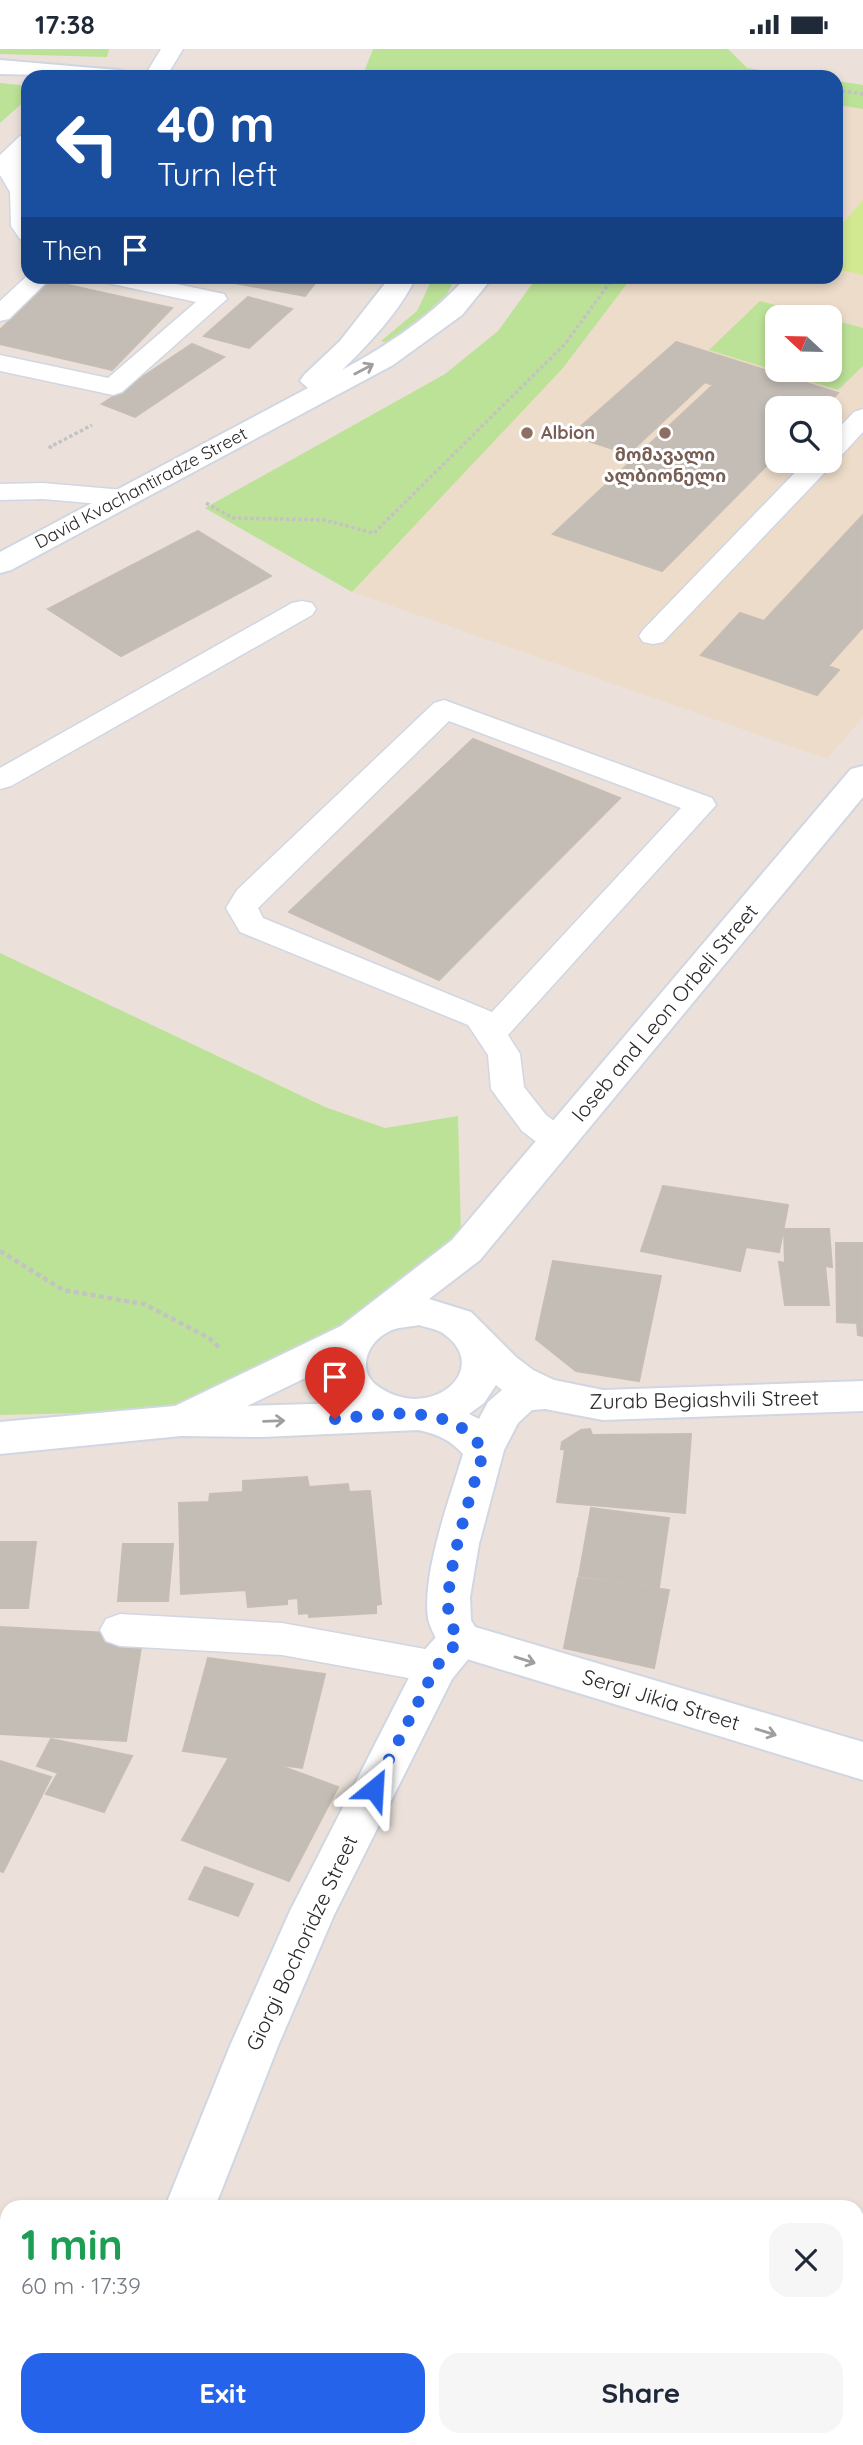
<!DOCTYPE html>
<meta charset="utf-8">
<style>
body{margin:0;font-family:Quicksand,"Noto Sans Georgian",sans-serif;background:#f6f6f7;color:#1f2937;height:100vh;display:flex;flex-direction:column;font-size:26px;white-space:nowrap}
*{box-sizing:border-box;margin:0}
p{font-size:23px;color:#747a83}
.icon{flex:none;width:38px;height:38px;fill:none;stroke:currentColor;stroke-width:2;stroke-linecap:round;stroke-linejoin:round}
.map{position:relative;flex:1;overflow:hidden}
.side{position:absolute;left:0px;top:2151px;width:864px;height:247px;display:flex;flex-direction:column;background:#fff;border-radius:21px 21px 0 0;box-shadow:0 4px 10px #0003}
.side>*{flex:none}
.guide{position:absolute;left:21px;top:21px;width:822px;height:214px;border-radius:21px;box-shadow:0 4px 10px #0003;background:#1a4fa0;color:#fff;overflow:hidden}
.needle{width:46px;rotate:292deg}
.controls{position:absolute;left:765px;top:256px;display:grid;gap:14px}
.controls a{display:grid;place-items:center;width:77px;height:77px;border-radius:14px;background:#fff;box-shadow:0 4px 10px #0003;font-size:35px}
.pin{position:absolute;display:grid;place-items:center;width:60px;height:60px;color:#fff;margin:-72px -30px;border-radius:50% 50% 50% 0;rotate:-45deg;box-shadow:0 0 7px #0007}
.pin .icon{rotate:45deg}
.me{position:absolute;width:77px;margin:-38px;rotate:27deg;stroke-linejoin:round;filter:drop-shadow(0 0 5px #0008)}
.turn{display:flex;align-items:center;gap:24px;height:147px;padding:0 21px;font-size:32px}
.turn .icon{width:91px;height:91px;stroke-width:2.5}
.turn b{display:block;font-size:49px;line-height:60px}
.then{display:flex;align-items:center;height:66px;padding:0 21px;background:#0003;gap:14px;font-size:26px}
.round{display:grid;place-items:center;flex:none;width:74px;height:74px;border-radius:21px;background:#f6f6f7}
.head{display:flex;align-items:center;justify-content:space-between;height:119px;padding:0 21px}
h1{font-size:42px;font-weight:700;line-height:52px;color:#1e9e55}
.cta{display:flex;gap:14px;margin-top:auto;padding:14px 21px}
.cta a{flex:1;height:80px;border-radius:21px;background:#2563eb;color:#fff;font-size:28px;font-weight:700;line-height:80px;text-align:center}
.cta a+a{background:#f6f6f7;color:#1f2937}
.status{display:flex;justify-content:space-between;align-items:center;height:49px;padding:0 35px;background:#fff;direction:ltr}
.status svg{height:19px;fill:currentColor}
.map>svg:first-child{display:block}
</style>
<div class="status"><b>17:38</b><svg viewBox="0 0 49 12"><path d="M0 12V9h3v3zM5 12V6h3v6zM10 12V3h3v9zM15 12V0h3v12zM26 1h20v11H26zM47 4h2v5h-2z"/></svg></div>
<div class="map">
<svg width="863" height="2396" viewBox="0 0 863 2396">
<rect width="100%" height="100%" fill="#ebe1da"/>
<path fill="#eddcca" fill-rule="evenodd" d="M837,56L863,60V668L827,710L352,543L563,319L632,228H836ZM777,268H830V320H777ZM777,359H830V411H777Z"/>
<path fill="#bce297" d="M0,0H109L107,8L0,5Z
M373,0H728L747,19L808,28H362Z
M837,32L863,36V60L837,56Z
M0,34L28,37V49L0,74Z
M433,228H456L447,245L392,296L381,292L417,262Z
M534,228H632L563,319L352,543L205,459L445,325L498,282L532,235Z
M760,252L820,268H777V320H830V270L863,279V317L838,341L709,301Z
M0,904L325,1058L385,1079L458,1067L461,1186L342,1283L176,1362L0,1366Z"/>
<path fill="#d2e992" d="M863,151V226L837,220L836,182Z"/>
<path fill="#c3bdb6" stroke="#c6bdb4" stroke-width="2" d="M203,228H320L305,247Z
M50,232L172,259L112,321L0,295V281Z
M248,248L292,260L249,299L204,287Z
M676,293L838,344L823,359H777V406L662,522L553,485L713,336L705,333L628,405L571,386Z
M192,295L224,308L135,368L102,355Z
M863,466V578L828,617L839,621L817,646L701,606L740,564L764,572Z
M198,482L271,527L121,607L48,560Z
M473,690L620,749L439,931L289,863Z
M663,1137L788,1156L779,1203L746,1198L740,1222L641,1202Z
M784,1180H829L832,1218L825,1217L829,1256H785L779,1213L785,1214Z
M836,1194H863V1287L858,1286L857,1274L837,1273Z
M553,1212L661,1227L639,1332L576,1322L536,1290Z
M590,1380L592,1386L691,1385L685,1464L557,1453L565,1401L561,1400L562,1393L581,1381Z
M307,1428L309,1438L348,1435L349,1443L370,1442L381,1555L376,1556V1564L309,1568V1564L299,1565L298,1549L287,1550V1555L248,1558L246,1541L181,1545L179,1454L209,1453L210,1445L243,1443V1432Z
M591,1459L669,1469L659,1538L579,1527Z
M0,1493H36L28,1559H0Z
M123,1495H173L168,1552H118Z
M578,1529L669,1541L654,1619L564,1599Z
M0,1578L143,1586L126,1692L0,1685Z
M208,1609L325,1625L302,1719L183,1702Z
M51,1690L132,1707L104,1763L46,1745L58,1724L37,1717Z
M228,1710L278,1716L338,1738L289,1832L182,1791Z
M0,1712L51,1728L3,1823L0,1822Z
M205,1818L253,1835L238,1867L189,1850Z"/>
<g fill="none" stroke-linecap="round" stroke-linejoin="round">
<defs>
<path id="lane" d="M161,0H183L166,28H144Z
M28,85V104L23,109V125L28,134V192L20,190L11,177L10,143L0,126V106L20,87Z
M28,226L52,228L9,270L0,272V252Z
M100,228H144L224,245L227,250L122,343L113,346L0,322V306L108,329L196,253L103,233Z
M863,360V383L839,409L834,410L831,417L663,593L653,595L643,593L639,587L643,581L807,411H830V388L854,363Z
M43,434L124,441L133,443L137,449L133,455L124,457L43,450L0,451V435Z
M302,552L312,554L316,560L312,566L11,737L0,740V719L292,554Z
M444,651L712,749L716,756L508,986L520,1005L524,1038L546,1066L570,1084L575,1092L570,1100L558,1104L546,1100L522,1082L491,1040L488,1006L468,976L240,883L226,859L237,841L434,654ZM449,672L681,759L492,963L263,869L258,859Z
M120,1565L282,1574L436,1602L450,1607L456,1618L450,1629L436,1634L282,1606L120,1597L106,1592L100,1581L106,1570Z"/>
<path id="street" d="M459,1574L474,1579L481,1591L474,1603L452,1630L334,1866L278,1997L215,2158H165L230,1997L290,1862L421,1605L444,1579Z
M0,2178L7,2180V2228L0,2226Z
M66,2390H119L117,2396H65Z
M762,2390H827L829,2396H764Z"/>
<path id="secondary" d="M0,11L117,21L126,23L129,28L0,25Z
M390,228H416C400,262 369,295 342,321C388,296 432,267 466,228H493L462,266L393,316L11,521L0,524V503L308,339L300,332L304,326L340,292Z
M863,717V748L480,1211L429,1250L471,1263L516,1308L533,1321L554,1331L603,1341L863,1332V1362L603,1371L545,1360L532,1361L518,1374L504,1401L479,1495L470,1548L471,1571L475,1578L863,1693V1731L444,1603C438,1593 430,1580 428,1569C422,1523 450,1449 463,1405C449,1390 437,1385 418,1381L262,1388L181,1387L0,1405V1373L175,1357L341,1277L452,1191L851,720ZM419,1276C427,1279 438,1280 444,1285C493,1320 431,1374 379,1338C356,1323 366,1294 388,1283C396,1278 409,1278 419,1276ZM326,1319L327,1327L343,1354L247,1357ZM496,1336L502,1341L488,1353L479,1370L469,1365L484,1354Z"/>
</defs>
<use href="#lane" stroke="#d0d6e2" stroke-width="3"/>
<use href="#street" stroke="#d0d6e2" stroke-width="4"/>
<use href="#secondary" stroke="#d0d6e2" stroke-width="4"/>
<path stroke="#c3c3c3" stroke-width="3.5" stroke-dasharray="3.5 2.5" stroke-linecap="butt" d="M836,41L863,45
M52,399L50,398L92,376
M206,454L233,469L324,471L374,484L565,295L614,228"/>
<path stroke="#c3c3c3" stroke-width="4.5" stroke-dasharray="5 3.5" stroke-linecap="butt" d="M0,1202L63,1241L144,1255L209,1289L221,1300"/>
<use href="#lane" fill="#fff" fill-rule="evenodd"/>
<use href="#street" fill="#fff" fill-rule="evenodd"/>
<use href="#secondary" fill="#fff" fill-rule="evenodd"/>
</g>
<defs><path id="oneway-shaft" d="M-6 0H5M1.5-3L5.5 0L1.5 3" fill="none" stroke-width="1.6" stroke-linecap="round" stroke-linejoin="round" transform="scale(1.75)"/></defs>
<g stroke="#9f9f9f">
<use href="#oneway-shaft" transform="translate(364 320) rotate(-28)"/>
<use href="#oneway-shaft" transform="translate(274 1372) rotate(-2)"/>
<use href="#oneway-shaft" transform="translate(525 1611) rotate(17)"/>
<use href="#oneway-shaft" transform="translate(766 1683) rotate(17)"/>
</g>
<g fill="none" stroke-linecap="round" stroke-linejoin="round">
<path stroke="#2563eb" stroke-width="12" stroke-dasharray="0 21.6" d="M335,1370C376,1366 429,1356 465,1381C472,1386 478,1395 484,1401C473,1440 440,1536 450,1572C452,1578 456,1585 459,1591L436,1618L374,1740"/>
</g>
<g fill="#8d6e63" stroke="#fff" stroke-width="2.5">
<circle cx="527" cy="384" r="7"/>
<circle cx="665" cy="384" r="7"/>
</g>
<g text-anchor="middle" stroke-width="6" stroke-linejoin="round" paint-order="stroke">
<g font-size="18" font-weight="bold" fill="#785e54" stroke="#fff" text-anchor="start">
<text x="541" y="390">Albion</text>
<text x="665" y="412" text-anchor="middle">მომავალი<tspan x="665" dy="21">ალბიონელი</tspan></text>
</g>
<g font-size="18" fill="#292929" stroke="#fff">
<text transform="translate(141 439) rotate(-28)" y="6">David Kvachantiradze Street</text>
</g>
<g font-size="21" fill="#292929" stroke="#fff">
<text transform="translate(665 964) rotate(-50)" y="7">Ioseb and Leon Orbeli Street</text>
<text transform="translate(704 1351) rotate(-1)" y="7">Zurab Begiashvili Street</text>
<text transform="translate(661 1651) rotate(17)" y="7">Sergi Jikia Street</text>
<text transform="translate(302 1894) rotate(-65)" y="7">Giorgi Bochoridze Street</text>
</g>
</g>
</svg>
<div class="controls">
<a><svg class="needle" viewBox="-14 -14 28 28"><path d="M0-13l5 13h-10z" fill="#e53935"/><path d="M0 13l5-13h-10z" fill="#747a83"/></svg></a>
<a><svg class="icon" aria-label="search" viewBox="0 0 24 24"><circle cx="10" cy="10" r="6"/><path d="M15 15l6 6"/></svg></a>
</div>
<div class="pin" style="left:335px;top:1370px;background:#d93025"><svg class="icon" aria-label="arrive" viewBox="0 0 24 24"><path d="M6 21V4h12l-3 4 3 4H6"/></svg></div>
<svg class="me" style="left:374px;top:1740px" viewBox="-20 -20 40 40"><path d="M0-17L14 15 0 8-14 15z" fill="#2563eb" stroke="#fff" stroke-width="4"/></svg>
<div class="guide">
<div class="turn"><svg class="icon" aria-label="left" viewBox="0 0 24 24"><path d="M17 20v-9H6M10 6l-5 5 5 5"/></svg><div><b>40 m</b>Turn left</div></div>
<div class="then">Then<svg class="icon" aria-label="arrive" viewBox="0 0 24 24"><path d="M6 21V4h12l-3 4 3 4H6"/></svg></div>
</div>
<section class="side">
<div class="head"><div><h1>1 min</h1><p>60 m · 17:39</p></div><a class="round"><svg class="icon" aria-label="close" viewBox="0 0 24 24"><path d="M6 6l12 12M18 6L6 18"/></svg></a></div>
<div class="cta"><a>Exit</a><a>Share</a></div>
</section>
</div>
